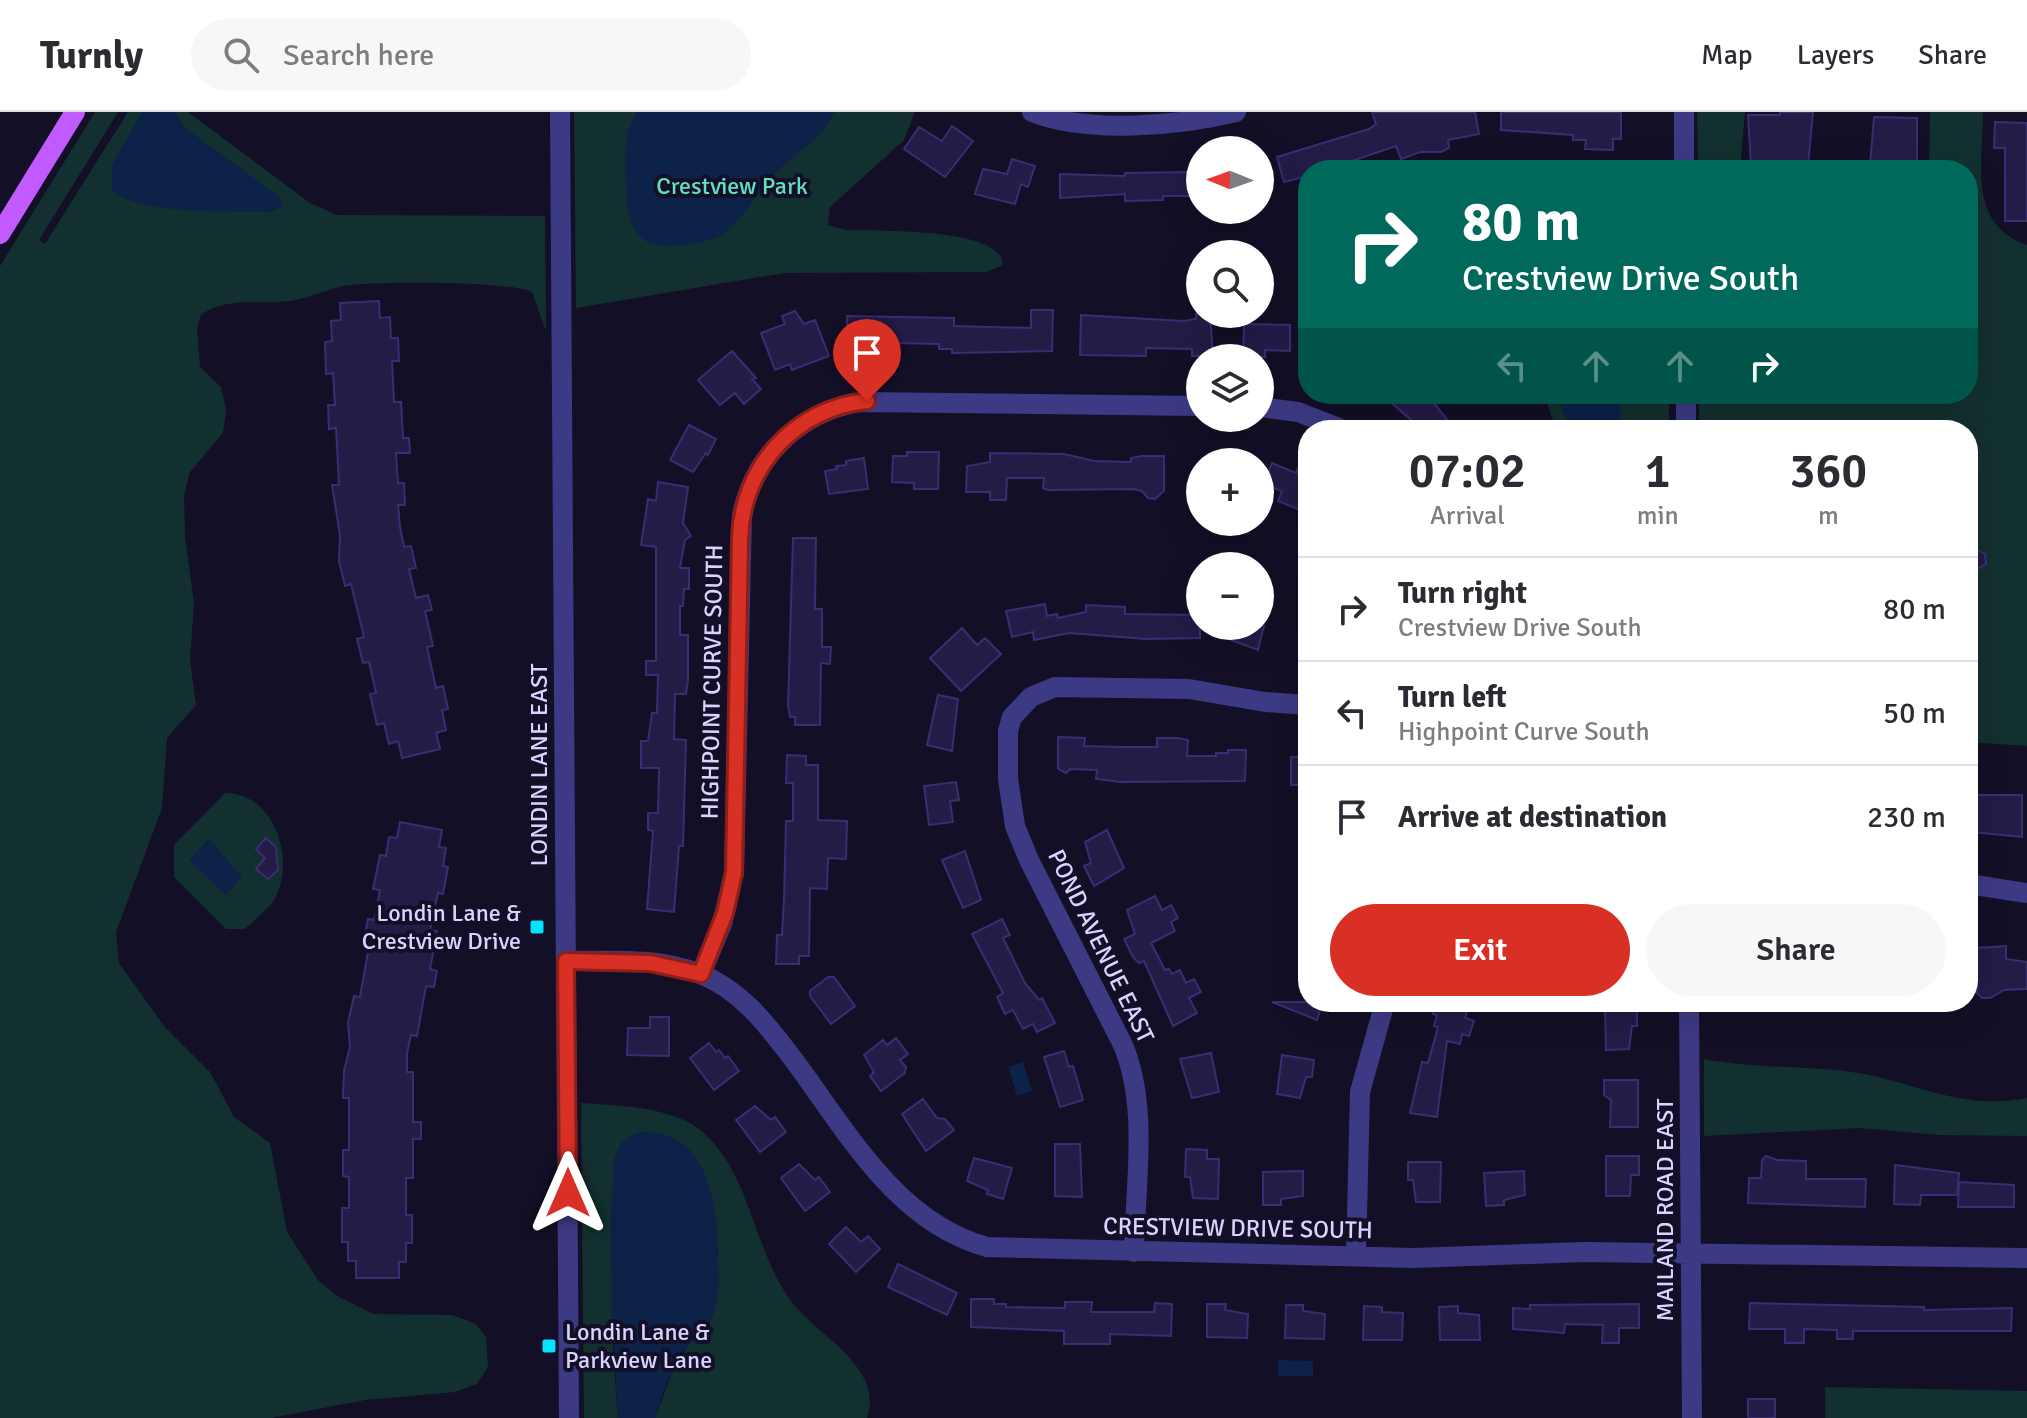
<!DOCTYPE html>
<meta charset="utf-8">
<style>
body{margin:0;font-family:Signika,sans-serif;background:#f7f7f7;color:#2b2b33;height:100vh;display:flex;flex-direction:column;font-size:30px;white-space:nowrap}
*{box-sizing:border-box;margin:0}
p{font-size:26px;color:#7c7c81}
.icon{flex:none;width:44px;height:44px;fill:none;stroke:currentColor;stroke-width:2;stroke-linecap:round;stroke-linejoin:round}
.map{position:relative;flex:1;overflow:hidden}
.details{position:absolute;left:1298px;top:308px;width:680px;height:592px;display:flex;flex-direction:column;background:#fff;border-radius:32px;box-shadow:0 8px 32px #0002}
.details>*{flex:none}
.top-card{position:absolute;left:1298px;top:48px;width:680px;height:244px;border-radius:32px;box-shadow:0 8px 32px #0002;background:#00695c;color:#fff;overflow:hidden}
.needle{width:52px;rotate:271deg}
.fabs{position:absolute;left:1186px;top:24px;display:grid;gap:16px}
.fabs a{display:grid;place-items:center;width:88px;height:88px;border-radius:50%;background:#fff;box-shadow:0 8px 32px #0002;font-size:40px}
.pin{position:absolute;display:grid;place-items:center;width:68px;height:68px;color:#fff;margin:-82px -34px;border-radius:50% 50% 50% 0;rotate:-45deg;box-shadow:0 0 8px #0007}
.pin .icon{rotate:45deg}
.me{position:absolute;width:88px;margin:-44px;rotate:0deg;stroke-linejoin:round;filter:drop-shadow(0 0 6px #0008)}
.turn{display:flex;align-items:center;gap:28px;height:168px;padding:0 32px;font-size:36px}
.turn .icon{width:104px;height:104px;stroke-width:2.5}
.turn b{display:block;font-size:56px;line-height:68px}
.lanes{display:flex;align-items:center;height:76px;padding:0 32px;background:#0003;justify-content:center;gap:40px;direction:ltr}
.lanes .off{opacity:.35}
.eta{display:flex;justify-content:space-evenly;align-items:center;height:136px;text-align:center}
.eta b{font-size:48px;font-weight:600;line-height:56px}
.cta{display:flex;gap:16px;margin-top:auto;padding:16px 32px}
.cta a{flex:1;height:92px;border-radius:48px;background:#d93025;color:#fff;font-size:32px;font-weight:600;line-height:92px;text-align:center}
.cta a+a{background:#f7f7f7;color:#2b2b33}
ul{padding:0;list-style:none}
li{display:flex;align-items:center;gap:24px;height:104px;padding:0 32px;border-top:2px solid #e1e1e2}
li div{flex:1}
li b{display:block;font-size:30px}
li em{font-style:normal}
header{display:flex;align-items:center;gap:48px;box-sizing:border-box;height:112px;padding:0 40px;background:#fff;border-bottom:2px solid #e1e1e2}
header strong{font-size:38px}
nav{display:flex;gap:44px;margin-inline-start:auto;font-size:28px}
.search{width:560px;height:72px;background:#f7f7f7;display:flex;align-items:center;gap:20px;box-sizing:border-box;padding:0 28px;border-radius:44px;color:#7c7c81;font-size:30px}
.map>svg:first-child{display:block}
</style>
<header>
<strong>Turnly</strong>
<div class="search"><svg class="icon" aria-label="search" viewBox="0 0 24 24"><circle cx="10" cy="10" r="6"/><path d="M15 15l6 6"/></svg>Search here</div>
<nav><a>Map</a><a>Layers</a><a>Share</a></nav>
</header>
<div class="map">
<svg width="2027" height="1306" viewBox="0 0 2027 1306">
<rect width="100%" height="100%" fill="#130f26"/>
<path fill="#12302f" d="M95,0H118L39,128L45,132L128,0H188L310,91L337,103L545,104L546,219L532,180C512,169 369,169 343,174C326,178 309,186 290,189C263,192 223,185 201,203L197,217L200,255L221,275L226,298L223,321L190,360L184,383L185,425L194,491L190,548L196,593L167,626L162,696L116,820L119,851L164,914L210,960L234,1005L270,1031L287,1120L318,1168L337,1184L373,1202L452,1203L476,1212L486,1225L488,1255L477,1272L455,1280L365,1288L271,1306H0V154Z
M574,0H915L904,28L830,95L828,113L845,118C875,119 1003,115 1003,153L987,160L784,161L576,196Z
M1697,0H1745L1740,58H1698Z
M1930,0H1983C1983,52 1967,112 2027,133V634L1968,630V318H1699V282H1968V58H1929Z
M1543,282H1669V318H1557Z
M225,681C276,681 298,752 272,791C265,800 253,809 245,817H226L174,765V733Z
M1704,947C1755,957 1806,953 1858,961C1918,971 1962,999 2027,986V1024L1939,1023L1859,1016L1704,1024Z
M581,991C619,994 674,994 704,1021C751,1064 754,1139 791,1189C816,1223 885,1255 867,1306H655L673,1258L689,1232L708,1212L717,1188L718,1134L662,1023L645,1020L617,1039L614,1050L612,1223L618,1306H584Z
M1825,1275L2027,1279V1306H1825Z"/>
<path fill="#0c2248" d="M142,0H175L185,16L281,86L282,95L270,100C234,99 135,103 112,78V53Z
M637,0H834C822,28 800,37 780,57C761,75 748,100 729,118C718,128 703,129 689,132C638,141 627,120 626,71C625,49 623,19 637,0Z
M1556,282H1622L1619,317L1571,318Z
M209,727L242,765L225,783L189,748Z
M1023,950L1032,979L1017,984L1008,955Z
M637,1021C708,1014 718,1092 718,1146C718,1163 720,1184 714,1200C709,1215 696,1222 688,1234C671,1255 663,1281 655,1306H618L612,1208L611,1101L614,1050L621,1030Z
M1278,1248L1313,1249V1264H1278Z"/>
<path fill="#241b47" stroke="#3b2d73" stroke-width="2" d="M1372,0H1475L1479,22L1448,28L1449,36L1441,40H1420L1401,47L1396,34L1340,53L1341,58H1308V64L1284,70L1277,45L1369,17L1376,12Z
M1501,0H1621V27H1613V38L1585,37L1586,28H1573V23L1501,18Z
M1780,0H1813L1808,54H1802V58H1761V53H1751L1748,3H1780Z
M1874,5L1917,6V58H1874V54L1870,53Z
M1995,10L2027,11V109H2005V36H1994Z
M952,14L973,29L945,65L904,37L919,15L942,29Z
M1012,47L1035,54L1028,75L1021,72L1015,92L975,82L983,57L1007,62Z
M1190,60L1191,84H1163V88L1125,89V82L1060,86V62L1125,64V61Z
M379,189L380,206L390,205L391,226H398L399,249H392L394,290H401L403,326H409L410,341H396L398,371H404L405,393H398L400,415L404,435L411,434L416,456L409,457L416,486L428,483L432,498L425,499L433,534L427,535L436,576L443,574L448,597L442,598L446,618L436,621L440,637L402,646L398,629L389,632L384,611L377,613L370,582L376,581L369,550L363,551L357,527L364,525L351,472L345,474L339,449L340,423L332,373H339L336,316L329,317L328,293H335L333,261L326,262L325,230L332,229L331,209L341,208L340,191Z
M1031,198H1053L1052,239L952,241V237H939V232L896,231V239H876V236H862V232H847V204L954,206V214L1031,216Z
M795,199L804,212L815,208L829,244L792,258L790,252L775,258L761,221L785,212L782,204Z
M1196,202H1210L1213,244H1192V237L1146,236V244L1080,243L1081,203L1183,209L1196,207Z
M1244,212L1290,213V239L1265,238V245H1243Z
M732,239L756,266L752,267L761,277L744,292L735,281L720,293L698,268Z
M1381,282H1427L1455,318H1423Z
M689,313L716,327L708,343L706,341L693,360L670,348Z
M1308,334V401L1278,389L1282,379L1264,372L1272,351L1296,361Z
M907,340H939L938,377H914V371L892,370L893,344H907Z
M990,341L1064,342L1094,349L1131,350V346L1142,344H1164V379L1155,387L1148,386L1142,379L1133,377L1048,378L1043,376L1044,366H1007L1006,388H990V380H966L967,354L990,350Z
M864,346L868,377L829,382L825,359L837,357L836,354L846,353V349Z
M658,370L688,375L683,411L691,424L685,428L680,456H689V477H684L683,494H680V523H688V568L686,582H675L674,627L686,628L683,734H679L674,800L647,797L653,719L648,718V701H658L659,656H641V629H648L652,601H657L658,563H646V549H656V435L641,433L648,387L656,389Z
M793,426H816L815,497H822V535H831L830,552L821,551L820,613H795V605H790L788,593Z
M1976,437L1985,442L1986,452L1977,457L1968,452V443Z
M1045,492L1047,504L1057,502L1058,506L1086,500V493L1125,495V502L1200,503V526L1146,527L1069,521L1034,528L1033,520L1012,525L1006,499Z
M1234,514H1264L1258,538L1231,528Z
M962,516L977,533L985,526L1001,542L961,579L930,546Z
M938,583L958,587L952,639L927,633Z
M1058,625L1085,626L1084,634L1122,635H1157V626H1178L1188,628L1187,644H1216V641H1228V638H1246L1245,669L1121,670L1096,667L1097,658L1070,657L1066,661L1058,657Z
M787,643L806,644V653H818V708L847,709L846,747L828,746L827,777L810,776L809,844H799V852H776L777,823H782L784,788L786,709H793V671H786Z
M1291,645H1308V673H1291Z
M956,670L959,688L950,689L953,710L929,713L924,674Z
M1973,683H2022V725L1972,720Z
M400,710L442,718L439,735L446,736L443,754L448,755L443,782L438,781L430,818L437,819L430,857L437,859L434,875L426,874L417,924L411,923L407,941V960H413V1010H421V1027H413V1066H406V1103H412V1131H406V1150H399V1166H356V1149H348V1130H342V1096H349V1065L343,1064V1038H349V986H343L344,959L350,935L348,911L354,884L360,885L369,834L363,833L368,807L374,808L380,778L373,777L380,743L386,744L389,725L397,726Z
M1107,718L1124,756L1094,774L1084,754L1091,751L1085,730Z
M266,726L276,735L278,758L268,767L256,757L265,746L256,737Z
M965,739L981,788L963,796L942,748Z
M1155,784L1162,798L1171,793L1178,806L1171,810L1175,819L1151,831L1165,858L1169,857L1172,862L1180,858L1186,871L1194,867L1201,880L1189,886L1197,901L1173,914L1144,849L1139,851L1133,845L1124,827L1135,822L1127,798Z
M1002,807L1010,823L1003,826L1025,871L1039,888L1042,886L1055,911L1037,920L1033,912L1023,917L1013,898L1005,902L997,885L1003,881L972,822Z
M2006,834V847L2027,850V877L2004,878L1990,886H1982L1977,881L1976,836Z
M828,865H834L855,894L831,912L810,884V879Z
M1272,890H1323L1317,908Z
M1437,890L1469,893L1465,906L1474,909L1469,924L1462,922L1460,932L1447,929L1437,1005L1410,1001L1422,950L1428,951L1438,915L1434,914L1437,903L1433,902Z
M1637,896V914H1632L1629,937L1606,938L1605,897Z
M650,905H669V944L627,943L628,916H650Z
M896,926L908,942L900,948L906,955L905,961L881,979L870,964L874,960L864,943L883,928L887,933Z
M709,931L716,940L719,938L725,946L728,944L739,959L714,978L690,946Z
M1064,939L1069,955L1073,954L1083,988L1060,995L1044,945Z
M1211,941L1219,980L1192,986L1180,947Z
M1282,943L1314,948L1312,965H1306L1300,986L1277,982Z
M1604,968H1638V1015H1610L1611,988L1604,983Z
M923,987L937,1006L945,1007L954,1018L926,1039L902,1002Z
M755,994L771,1008L775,1005L786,1020L760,1040L736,1008Z
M1055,1032H1080L1082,1085L1055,1084Z
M1186,1037L1207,1038V1047H1219L1218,1087L1193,1086L1190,1065H1185Z
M1606,1044H1639V1063H1631L1630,1084H1606Z
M1766,1044L1777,1048L1806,1049V1067H1866L1865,1095L1748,1091L1749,1066H1761L1762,1048Z
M974,1046L1012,1056L1003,1087L987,1082L988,1078L967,1069Z
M1408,1050H1441L1440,1090H1416L1413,1068H1408Z
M799,1052L815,1068L819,1065L830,1080L805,1099L781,1066Z
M1895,1053L1959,1061L1957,1083H1921L1920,1093L1894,1092Z
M1303,1059V1084L1281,1087V1093H1263V1060Z
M1524,1059L1525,1083L1504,1088V1093L1486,1094L1484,1061Z
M1959,1070L2014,1073V1095H1958Z
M846,1115L861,1130L868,1124L880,1137L856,1160L829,1132Z
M898,1152L957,1181L947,1203L888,1175Z
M971,1187H994V1192H1006V1195L1065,1196V1190H1092L1091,1200H1154L1155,1191L1172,1192L1171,1224L1110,1222V1232H1064V1219L971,1215Z
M1750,1191L1924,1195V1198L2012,1196L2011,1219H1853V1227H1837V1218L1804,1217V1231H1785V1217H1749Z
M1207,1192H1226L1225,1198L1248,1202L1247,1226L1207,1225Z
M1639,1192V1216H1619V1231H1602L1603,1213L1565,1212L1564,1221L1513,1217V1196L1530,1197V1193Z
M1286,1193H1303V1199L1325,1202L1324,1227L1285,1226Z
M1364,1194L1382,1195V1200L1403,1201L1402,1228H1363Z
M1458,1194V1201L1479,1203L1480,1228H1440L1439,1195Z
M1748,1287H1775V1306H1748Z"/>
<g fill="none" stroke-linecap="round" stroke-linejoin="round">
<path stroke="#3d3a85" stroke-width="20" d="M560,0L569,1306
M1032,0C1087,22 1179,14 1236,0
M1684,0V58
M1686,282V318
M1260,295L1298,300L1344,318
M1968,772L2027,781
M566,849C611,849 658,845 700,862C739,877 765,910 790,943C845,1015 894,1110 987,1135L1413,1146L1585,1140L2027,1146
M701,862L722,812L734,761L742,403C754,344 799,301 859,290L1200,294
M1689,890L1692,1306
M1134,1140C1135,1074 1149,995 1123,933L1029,748L1015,714L1008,667V619L1012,605L1031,585L1055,575L1189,577L1265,590L1308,593
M1356,1144L1360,980L1385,890"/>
<path stroke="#c25bff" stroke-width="20" d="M0,122L75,0"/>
</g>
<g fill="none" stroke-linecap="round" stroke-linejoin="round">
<defs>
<path id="route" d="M568,1081L566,849L650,851L701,862L725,801L734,761L740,426C742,355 795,296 867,289"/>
</defs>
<use href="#route" stroke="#8d1f18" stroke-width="20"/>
<use href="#route" stroke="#d93025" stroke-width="14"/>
</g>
<g fill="#00e5ff" stroke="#130f26" stroke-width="3">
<rect x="529" y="807" width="16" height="16" rx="4"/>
<rect x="541" y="1226" width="16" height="16" rx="4"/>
</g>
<g text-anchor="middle" stroke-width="8" stroke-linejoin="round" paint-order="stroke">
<g font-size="24" fill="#5fe0c0" stroke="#130f26">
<text x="732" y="82">Crestview Park</text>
</g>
<g font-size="24" fill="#d9d4ff" stroke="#130f26">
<text transform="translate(712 570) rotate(-89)" y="8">HIGHPOINT CURVE SOUTH</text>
<text transform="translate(539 653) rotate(-90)" y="8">LONDIN LANE EAST</text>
<text transform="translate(1101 834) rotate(64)" y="8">POND AVENUE EAST</text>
<text transform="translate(1665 1098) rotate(-90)" y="8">MAILAND ROAD EAST</text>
<text transform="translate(1238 1116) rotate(1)" y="8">CRESTVIEW DRIVE SOUTH</text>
</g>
<g font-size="24" fill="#d9d4ff" stroke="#130f26" text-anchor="end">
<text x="521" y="809">Londin Lane &amp;<tspan x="521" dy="28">Crestview Drive</tspan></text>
<text x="565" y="1228" text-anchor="start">Londin Lane &amp;<tspan x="565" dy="28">Parkview Lane</tspan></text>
</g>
</g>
</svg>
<div class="fabs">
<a><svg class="needle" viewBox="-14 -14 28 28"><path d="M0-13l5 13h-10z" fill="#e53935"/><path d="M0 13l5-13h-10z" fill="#7c7c81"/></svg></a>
<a><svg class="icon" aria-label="search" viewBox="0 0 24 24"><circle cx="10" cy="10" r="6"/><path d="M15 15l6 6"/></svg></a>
<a><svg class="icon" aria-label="layers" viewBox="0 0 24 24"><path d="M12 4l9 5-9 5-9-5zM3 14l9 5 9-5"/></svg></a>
<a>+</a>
<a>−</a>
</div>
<div class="pin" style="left:867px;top:289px;background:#d93025"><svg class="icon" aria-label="arrive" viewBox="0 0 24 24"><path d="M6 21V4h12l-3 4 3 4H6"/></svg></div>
<svg class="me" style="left:568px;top:1081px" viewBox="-20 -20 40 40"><path d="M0-17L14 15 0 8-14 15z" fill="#d93025" stroke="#fff" stroke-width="4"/></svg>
<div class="top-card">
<div class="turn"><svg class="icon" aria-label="right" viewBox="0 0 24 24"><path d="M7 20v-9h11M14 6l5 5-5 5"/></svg><div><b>80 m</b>Crestview Drive South</div></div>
<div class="lanes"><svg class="icon off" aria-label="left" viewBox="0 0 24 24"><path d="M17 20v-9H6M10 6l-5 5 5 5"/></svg><svg class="icon off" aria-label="ahead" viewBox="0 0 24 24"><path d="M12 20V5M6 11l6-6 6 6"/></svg><svg class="icon off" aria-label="ahead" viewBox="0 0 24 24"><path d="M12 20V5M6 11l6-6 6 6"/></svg><svg class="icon" aria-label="right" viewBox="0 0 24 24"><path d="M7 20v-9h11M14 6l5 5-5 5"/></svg></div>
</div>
<section class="details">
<div class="eta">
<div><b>07:02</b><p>Arrival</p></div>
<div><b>1</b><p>min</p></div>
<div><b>360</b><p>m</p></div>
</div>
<ul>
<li><svg class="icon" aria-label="right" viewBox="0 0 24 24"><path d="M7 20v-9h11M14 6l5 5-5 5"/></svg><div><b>Turn right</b><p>Crestview Drive South</p></div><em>80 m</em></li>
<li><svg class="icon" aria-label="left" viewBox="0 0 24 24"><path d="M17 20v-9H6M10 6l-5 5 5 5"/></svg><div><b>Turn left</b><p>Highpoint Curve South</p></div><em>50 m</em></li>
<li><svg class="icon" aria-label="arrive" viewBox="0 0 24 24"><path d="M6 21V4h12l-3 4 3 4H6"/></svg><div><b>Arrive at destination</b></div><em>230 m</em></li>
</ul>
<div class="cta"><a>Exit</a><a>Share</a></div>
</section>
</div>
